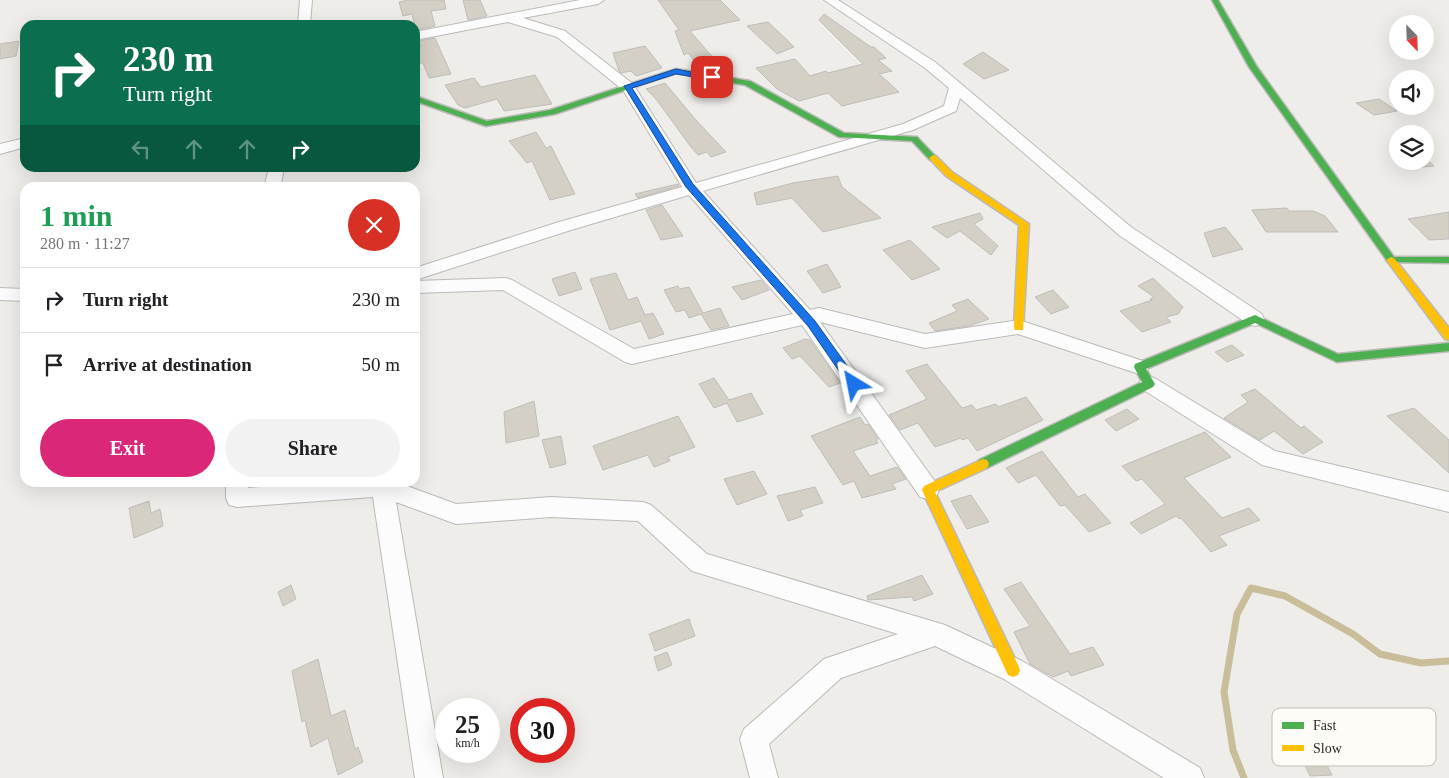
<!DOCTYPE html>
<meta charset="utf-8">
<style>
body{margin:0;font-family:"Times New Roman",serif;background:#f2f2f2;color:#202124;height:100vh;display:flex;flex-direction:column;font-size:19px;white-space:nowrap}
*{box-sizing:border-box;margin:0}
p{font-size:16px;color:#757577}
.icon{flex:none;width:28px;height:28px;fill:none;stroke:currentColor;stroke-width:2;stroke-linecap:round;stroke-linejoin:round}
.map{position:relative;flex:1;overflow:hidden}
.panel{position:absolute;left:20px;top:182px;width:400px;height:305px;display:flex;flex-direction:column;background:#fff;border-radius:15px;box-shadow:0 5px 20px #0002}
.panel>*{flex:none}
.guide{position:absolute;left:20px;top:20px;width:400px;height:152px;border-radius:15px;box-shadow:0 5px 20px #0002;background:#0b6e4f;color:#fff;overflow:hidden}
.needle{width:32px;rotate:157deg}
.tools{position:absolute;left:1389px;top:15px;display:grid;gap:10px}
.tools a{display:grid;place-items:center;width:45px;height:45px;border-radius:50%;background:#fff;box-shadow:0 5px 20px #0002;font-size:25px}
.speed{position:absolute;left:435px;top:698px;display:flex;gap:10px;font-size:25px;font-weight:700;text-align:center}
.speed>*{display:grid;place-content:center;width:65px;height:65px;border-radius:50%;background:#fff;box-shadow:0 5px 20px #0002;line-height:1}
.speed small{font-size:12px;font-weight:400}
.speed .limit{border:8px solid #d22;background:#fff;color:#111}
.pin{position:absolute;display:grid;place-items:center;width:42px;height:42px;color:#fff;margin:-21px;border-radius:10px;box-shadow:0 2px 8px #0006}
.me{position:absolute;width:55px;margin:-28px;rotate:325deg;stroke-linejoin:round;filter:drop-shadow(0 0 4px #0008)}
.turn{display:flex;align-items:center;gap:18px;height:105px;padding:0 20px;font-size:22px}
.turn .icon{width:65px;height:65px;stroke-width:2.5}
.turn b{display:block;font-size:35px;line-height:42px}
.lanes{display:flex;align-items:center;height:48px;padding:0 20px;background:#0003;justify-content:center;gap:25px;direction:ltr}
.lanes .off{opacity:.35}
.round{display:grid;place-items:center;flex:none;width:52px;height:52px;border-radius:26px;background:#f2f2f2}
.summary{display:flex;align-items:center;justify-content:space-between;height:85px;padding:0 20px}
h1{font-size:30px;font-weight:600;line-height:38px;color:#1e9e55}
.button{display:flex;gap:10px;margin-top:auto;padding:10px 20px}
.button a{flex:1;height:58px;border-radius:30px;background:#db2777;color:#fff;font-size:20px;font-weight:600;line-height:58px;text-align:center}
.button a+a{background:#f2f2f2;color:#202124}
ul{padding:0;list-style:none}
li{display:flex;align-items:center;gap:15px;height:65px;padding:0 20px;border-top:1px solid #e0e0e0}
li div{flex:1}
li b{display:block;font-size:19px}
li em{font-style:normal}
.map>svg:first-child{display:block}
</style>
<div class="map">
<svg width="1449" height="778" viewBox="0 0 1449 778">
<rect width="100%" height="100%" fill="#efedea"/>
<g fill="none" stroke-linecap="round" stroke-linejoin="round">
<path stroke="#c9bd9a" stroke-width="7" d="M1244,778L1233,750L1224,692L1237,614L1251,588L1285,596L1353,634L1380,654L1421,663L1449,661"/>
</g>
<path fill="#d5d0c5" stroke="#bfbdbb" d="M408,0H444L446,9L431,11L435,26L416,30L412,14L403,16L399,2Z
M463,0H480L487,16L468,20Z
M658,0H720L740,20L690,31L715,60L697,64L688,53L684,55L675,31L679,30Z
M824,14L871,47H874L886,58L878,60L892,71L879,74L899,92L842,106L828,93L799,101L777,89L756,68L795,59L810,76L826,71L828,73L863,64L819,20Z
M768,22L785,38L794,47L777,54L747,26Z
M435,38L451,74L429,78L423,63H420L415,48L421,47L419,41Z
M19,41L16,56L0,59V44Z
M645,46L662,68L636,76L631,71L621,73L619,71L613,53Z
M983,52L1009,70L984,79L963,64Z
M535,75L552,104L504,111L497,99L465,108L458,105L445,85L474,78L481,87Z
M665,83L695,119L726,152L711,157L707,152L698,155L691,147L656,99L646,89Z
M1379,99L1397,111L1374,115L1356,103Z
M536,132L546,148L551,146L575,194L550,200L532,161L527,163L509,141Z
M1425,158L1434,166L1410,168L1403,161H1425Z
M838,176L842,187L881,218L823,232L792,198L757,205L754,193L793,183Z
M678,184L679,186L638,198L635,194Z
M662,205L683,236L661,240L646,210Z
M1287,208L1289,211H1313L1325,216L1338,232H1266L1252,210Z
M1449,212V239L1429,240L1408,219Z
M980,213L983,219L974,224L998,246L991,255L960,231L947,238L932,227Z
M1225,227L1243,249L1213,257L1204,233Z
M910,240L940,269L912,280L883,250Z
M827,264L841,287L823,293L807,271Z
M575,272L582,289L559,296L552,279Z
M616,273L628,300L637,297L645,315L653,313L664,334L649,339L641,321L610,330L590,279Z
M1153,278L1183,307L1178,314L1166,317L1171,322L1142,332L1120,311L1152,300L1150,299L1154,297L1138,286Z
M761,280L769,290L742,300L732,287Z
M678,286L680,289L689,287L703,313L720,308L729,326L711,330L701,314L689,318L685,310L676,312L664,290Z
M1053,290L1069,307L1051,314L1035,297Z
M968,299L989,319L969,326L935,331L929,323L957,311L952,305Z
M805,339L810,340L840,383L829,387L800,356L792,359L783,348Z
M1232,345L1244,355L1227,362L1215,352Z
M927,364L962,408L972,405L976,410L996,404L998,407L1026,397L1043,420L977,451L968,438L962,440L961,438L935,447L918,423L900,430L889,415L927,399L906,371Z
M714,378L729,400L751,393L763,414L737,422L727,403L714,408L699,384Z
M1255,389L1301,428L1304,426L1323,442L1303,454L1274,431L1260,440L1224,418L1248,402L1241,395Z
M534,401L539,436L506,443L504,412Z
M1414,408L1449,440V473L1387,416Z
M1127,409L1139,419L1116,431L1105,420Z
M678,416L695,447L668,457L670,461L654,467L648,455L603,470L593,446Z
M860,417L865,425L868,424L878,439L876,440L878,443L853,451L870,476L897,467L906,479L892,484L896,489L862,498L854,481L843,485L811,436Z
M1205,432L1231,457L1184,478L1222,518L1249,508L1260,520L1219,536L1227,545L1211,552L1181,518L1179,519L1176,516L1141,534L1130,523L1165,504L1142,479L1136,481L1122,466Z
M561,436L566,464L550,468L542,440Z
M1042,451L1078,497L1085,494L1111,523L1089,532L1065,505L1060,506L1036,475L1018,483L1006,468Z
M754,471L767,494L737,505L724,479Z
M815,487L823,503L800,510L803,516L788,521L777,496Z
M971,495L989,522L967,529L951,501Z
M149,501L151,513L160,509L163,526L134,538L129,508Z
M922,575L933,594L914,601L912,597L868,600L867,596Z
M1021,582L1070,654L1093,647L1104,665L1071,676L1068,671L1053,677L1030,664L1014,632L1030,626L1004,589Z
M291,585L296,599L283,606L278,592Z
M689,619L695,636L655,651L649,634Z
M667,652L672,665L658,671L654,657Z
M318,659L331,716L345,710L355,749L358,747L363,762L338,775L328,738L311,747L305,720L302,722L292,671Z
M1315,742L1332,775L1310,776L1294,743Z"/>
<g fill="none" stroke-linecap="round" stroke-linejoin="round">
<defs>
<path id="street" d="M300,0H312L310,25H298Z
M580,0H604L598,4L523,18L565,31L633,84L696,183L903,124L944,106L949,88L925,68L824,0H838L935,62L1131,227L1262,314L1264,319L1262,324L1255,326L1248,324L1119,235L960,98L956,111L913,130L703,191L810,310L819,308L925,334L1019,320L1146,362L1149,367L1146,372L1139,374L1018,334L925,348L820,322L936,483L939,490L936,497L928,499L920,497L802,325L632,364L625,362L503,290L415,293V281L506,278L512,280L634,349L793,314L689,195L571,230L415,280V268L559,222L682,187L623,90L557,37L508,22L415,40V32Z
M25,138V147L0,154V144Z
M269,168H284L280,188H264Z
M0,288L25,289V301L0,300Z
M1149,376L1156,379L1275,451L1449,492V512L1262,465L1142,389L1139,384L1142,379Z
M226,482H248V488L318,482H396L456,504L551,497L643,502L651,505L707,554L945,625L1022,661L1200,768L1204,778H1164L1004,679L935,646L841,678L769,744L778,778H750L740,739L744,729L824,659L898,634L692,571L638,521L551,517L456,524L396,502L443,778H415L373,497L237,507L229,505L226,498Z"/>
<path id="fast" d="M1212,0H1218L1257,67L1394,257H1449V263L1388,262L1249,67Z
M676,69L750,81L844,133L917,137L937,158L936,160H930L912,141L839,137L745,85L676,73L555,114L486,126L415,101V96L487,121L550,110Z
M1255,315L1338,354L1449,343V351L1337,362L1255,323L1146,369L1155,384L1153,387L987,468L983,469L979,468L977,464L979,460L1142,382L1134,367L1135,364Z"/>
<path id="slow" d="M933,155L936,156L952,172L1029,224L1023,330H1015L1014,327L1019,225L946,176L929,158Z
M1391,257L1394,258L1449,328V340L1445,339L1388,262L1386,260Z
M983,459L987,460L989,464L987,468L935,492L1018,665L1020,670L1018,675L1013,677L1008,675L922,490L924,486Z"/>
</defs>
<use href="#street" stroke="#bbbab7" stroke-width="2"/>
<use href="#fast" stroke="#bbbab7" stroke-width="3"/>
<use href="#slow" stroke="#bbbab7" stroke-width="3"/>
<use href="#street" fill="#fdfcfc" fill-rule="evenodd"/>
<use href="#fast" fill="#4caf50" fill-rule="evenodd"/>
<use href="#slow" fill="#ffc107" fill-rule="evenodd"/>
</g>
<path fill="#1a73e8" stroke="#114b97" d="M676,69L716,77L712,80L676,74L632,88L693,184L815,321L858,381L859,384L858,387H850L808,326L686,187L624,86Z"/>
<rect x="1272" y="708" width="164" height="58" rx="8" fill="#fefcf6" stroke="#bfbdb8" stroke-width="1"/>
<rect x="1282" y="722" width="22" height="7" fill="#4caf50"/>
<rect x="1282" y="745" width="22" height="6" fill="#ffc107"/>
<g font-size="14" fill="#2b2b29">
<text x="1313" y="730">Fast</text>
<text x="1313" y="753">Slow</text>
</g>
</svg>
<div class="tools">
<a><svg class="needle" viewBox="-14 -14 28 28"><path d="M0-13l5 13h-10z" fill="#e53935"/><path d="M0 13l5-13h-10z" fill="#757577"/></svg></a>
<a><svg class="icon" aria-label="sound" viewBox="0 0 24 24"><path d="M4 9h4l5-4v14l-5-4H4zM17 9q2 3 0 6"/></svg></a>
<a><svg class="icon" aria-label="layers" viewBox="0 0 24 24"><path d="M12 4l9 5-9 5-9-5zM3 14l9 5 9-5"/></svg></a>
</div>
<div class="speed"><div>25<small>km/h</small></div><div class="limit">30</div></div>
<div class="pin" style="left:712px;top:77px;background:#d93025"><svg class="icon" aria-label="arrive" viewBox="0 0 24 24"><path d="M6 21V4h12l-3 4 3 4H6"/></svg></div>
<svg class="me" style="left:854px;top:384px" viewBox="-20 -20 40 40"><path d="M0-17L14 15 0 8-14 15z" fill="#1a73e8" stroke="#fff" stroke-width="4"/></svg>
<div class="guide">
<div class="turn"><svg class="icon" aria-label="right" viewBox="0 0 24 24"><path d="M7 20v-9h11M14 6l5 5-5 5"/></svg><div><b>230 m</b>Turn right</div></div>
<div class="lanes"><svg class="icon off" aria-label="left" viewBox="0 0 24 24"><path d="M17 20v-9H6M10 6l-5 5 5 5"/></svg><svg class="icon off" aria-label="ahead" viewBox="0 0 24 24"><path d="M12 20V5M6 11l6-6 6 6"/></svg><svg class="icon off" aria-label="ahead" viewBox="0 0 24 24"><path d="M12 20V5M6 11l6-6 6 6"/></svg><svg class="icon" aria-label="right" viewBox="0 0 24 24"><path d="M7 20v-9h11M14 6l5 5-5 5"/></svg></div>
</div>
<section class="panel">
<div class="summary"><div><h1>1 min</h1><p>280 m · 11:27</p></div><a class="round" style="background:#d93025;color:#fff"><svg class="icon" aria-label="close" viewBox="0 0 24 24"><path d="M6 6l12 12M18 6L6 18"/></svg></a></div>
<ul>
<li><svg class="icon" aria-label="right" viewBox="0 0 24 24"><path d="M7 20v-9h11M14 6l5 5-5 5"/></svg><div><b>Turn right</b></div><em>230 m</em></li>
<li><svg class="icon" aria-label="arrive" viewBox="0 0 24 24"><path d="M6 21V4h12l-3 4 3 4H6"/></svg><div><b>Arrive at destination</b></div><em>50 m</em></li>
</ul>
<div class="button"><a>Exit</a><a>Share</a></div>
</section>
</div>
